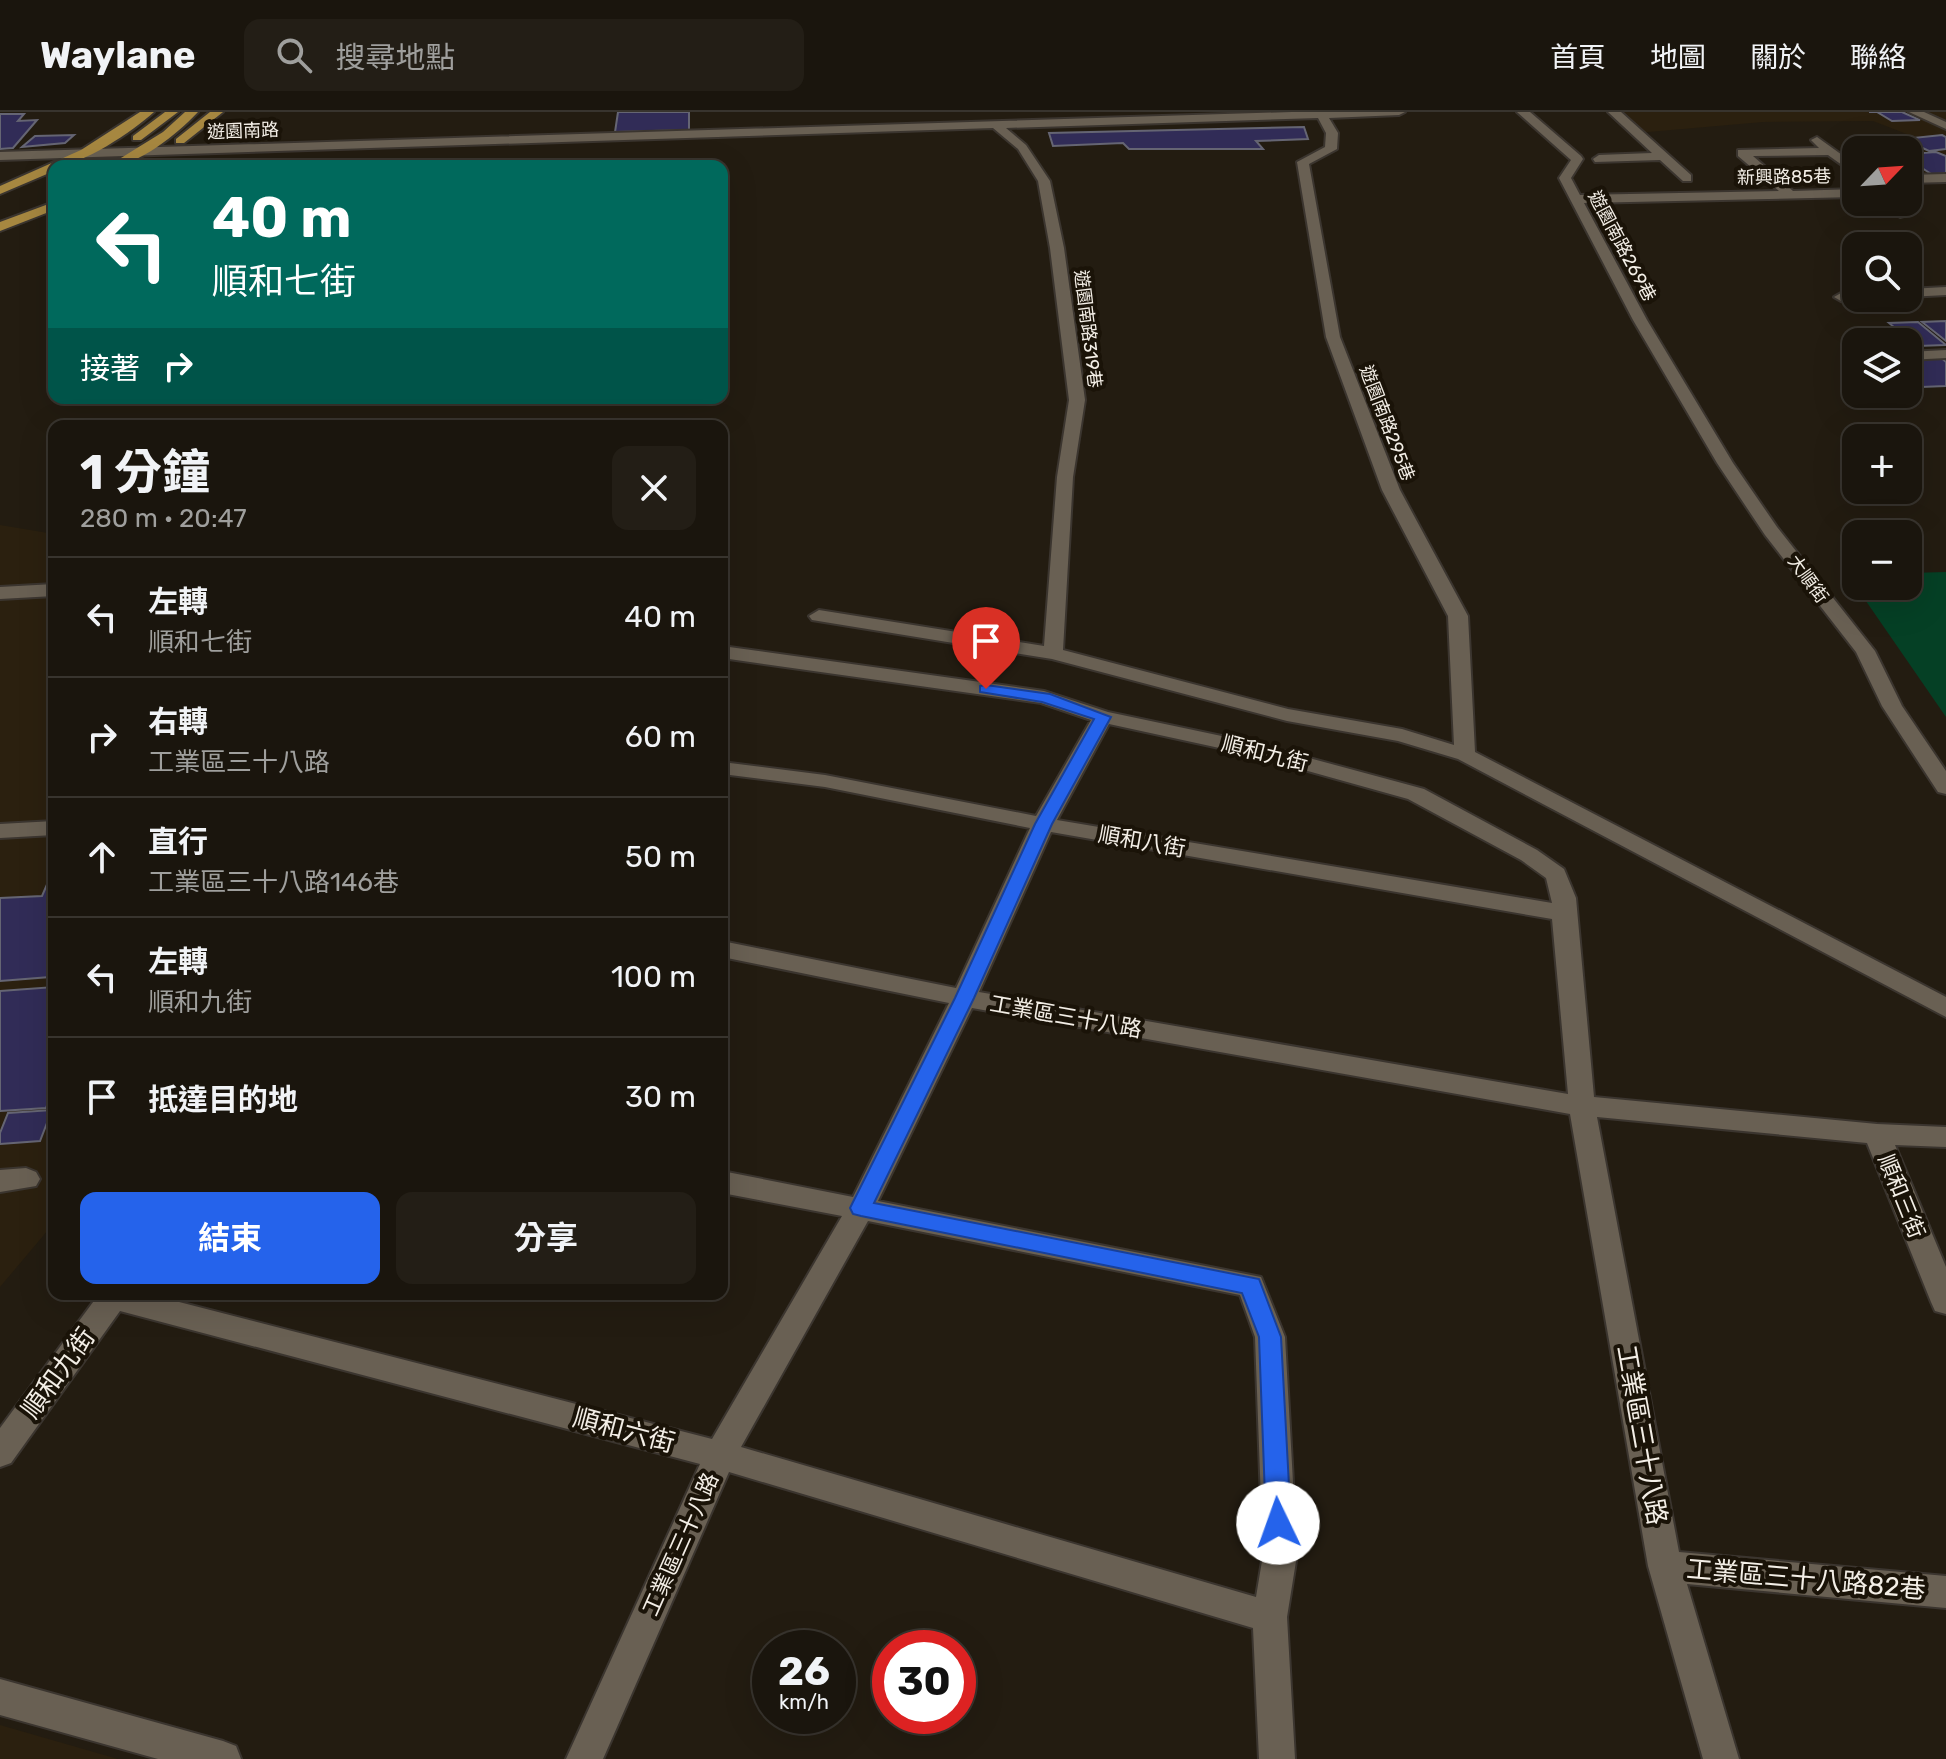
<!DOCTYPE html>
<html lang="zh-TW">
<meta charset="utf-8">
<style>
body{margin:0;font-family:Rubik,"Noto Sans TC",sans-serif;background:#231e16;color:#f1f3f6;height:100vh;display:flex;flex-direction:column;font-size:30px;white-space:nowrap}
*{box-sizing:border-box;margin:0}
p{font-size:26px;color:#9f9f9d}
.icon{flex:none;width:44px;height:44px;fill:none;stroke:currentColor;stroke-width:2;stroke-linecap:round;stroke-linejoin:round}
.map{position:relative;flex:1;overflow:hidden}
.sheet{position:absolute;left:48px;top:308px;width:680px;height:880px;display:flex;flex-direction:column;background:#1a150d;border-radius:16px;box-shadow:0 8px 32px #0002,0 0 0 2px #38342e}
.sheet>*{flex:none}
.guide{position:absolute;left:48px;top:48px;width:680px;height:244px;border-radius:16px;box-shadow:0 8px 32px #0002,0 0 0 2px #38342e;background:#00695c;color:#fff;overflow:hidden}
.needle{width:52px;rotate:65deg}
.controls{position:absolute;left:1842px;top:24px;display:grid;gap:16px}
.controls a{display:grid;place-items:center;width:80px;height:80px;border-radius:16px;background:#1a150d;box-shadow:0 8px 32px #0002,0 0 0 2px #38342e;font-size:40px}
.speed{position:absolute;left:752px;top:1518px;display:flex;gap:16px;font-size:40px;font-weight:700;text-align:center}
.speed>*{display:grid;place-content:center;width:104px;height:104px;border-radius:50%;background:#1a150d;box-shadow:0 8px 32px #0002,0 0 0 2px #38342e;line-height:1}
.speed small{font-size:20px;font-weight:400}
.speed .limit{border:12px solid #d22;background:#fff;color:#111}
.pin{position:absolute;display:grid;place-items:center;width:68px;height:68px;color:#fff;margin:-82px -34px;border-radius:50% 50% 50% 0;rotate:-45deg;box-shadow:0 0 8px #0007}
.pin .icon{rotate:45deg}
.me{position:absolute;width:88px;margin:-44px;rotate:357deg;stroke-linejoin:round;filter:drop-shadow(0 0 6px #0008)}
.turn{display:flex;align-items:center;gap:28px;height:168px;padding:0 32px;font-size:36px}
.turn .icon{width:104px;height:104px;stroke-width:2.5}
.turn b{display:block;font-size:56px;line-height:68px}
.then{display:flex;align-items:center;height:76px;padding:0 32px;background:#0003;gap:16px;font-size:30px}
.round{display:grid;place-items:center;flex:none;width:84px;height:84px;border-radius:16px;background:#231e16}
.overview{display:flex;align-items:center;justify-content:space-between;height:136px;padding:0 32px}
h1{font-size:48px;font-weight:700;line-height:60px}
.cta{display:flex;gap:16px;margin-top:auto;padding:16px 32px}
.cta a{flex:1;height:92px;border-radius:16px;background:#2563eb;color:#fff;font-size:32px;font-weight:700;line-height:92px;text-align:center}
.cta a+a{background:#231e16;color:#f1f3f6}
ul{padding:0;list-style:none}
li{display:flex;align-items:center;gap:24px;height:120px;padding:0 32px;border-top:2px solid #38342e}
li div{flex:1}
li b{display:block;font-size:30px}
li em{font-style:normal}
header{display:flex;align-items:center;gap:48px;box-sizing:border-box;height:112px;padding:0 40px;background:#1a150d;border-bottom:2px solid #38342e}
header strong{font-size:38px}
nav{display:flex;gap:44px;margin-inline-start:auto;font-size:28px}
.search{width:560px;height:72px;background:#231e16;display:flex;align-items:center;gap:20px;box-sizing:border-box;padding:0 28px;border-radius:16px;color:#9f9f9d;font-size:30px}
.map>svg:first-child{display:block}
</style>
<header>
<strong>Waylane</strong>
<div class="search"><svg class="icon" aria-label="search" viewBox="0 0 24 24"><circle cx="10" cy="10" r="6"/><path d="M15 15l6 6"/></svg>搜尋地點</div>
<nav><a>首頁</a><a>地圖</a><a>關於</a><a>聯絡</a></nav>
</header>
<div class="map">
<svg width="1946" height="1647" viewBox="0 0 1946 1647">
<rect width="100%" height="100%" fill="#231c11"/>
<path fill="#2b200f" d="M1612,0H1946V70L1925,69L1908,54L1906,38L1917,26L1873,9L1763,10L1637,21Z
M0,413L54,422V1111L0,1175Z
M0,1613L118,1647H0Z"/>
<path fill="#054025" d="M1946,460V605L1848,463H1856V474H1908V461Z"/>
<path fill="#312c57" stroke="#656573" stroke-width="2" d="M618,0H689V18L615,20Z
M1869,0H1902L1920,8L1892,9L1877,0Z
M0,2H24L18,9L37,8L13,36L0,37Z
M1304,15L1308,27L1256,29L1263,37H1129L1123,31L1053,34L1049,21Z
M74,23L65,31L22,35L35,24Z
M1942,23L1946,25V37L1929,39L1903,27Z
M1936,40L1946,44V65H1936L1908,47V42Z
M1946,209V229L1922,210Z
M1918,210L1946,233L1917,234L1889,211Z
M1939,244L1946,250V274L1921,275L1908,264V245Z
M52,761L54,855L50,865L0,869V786L42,784Z
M54,875V974L46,996L0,999V879Z
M52,998L40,1029L0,1032V1021L8,1001Z"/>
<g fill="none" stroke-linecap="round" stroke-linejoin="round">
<defs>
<path id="minor" d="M1292,0H1405L1399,3L1329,6L1338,21L1337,37L1309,52L1340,225L1400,378L1468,504L1475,640L1946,885V905L1458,647L1398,629L1287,609L1052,547L812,508L809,504L819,498L1044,534L1057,365L1069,288L1050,136L1038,69L1018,37L993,16L0,48V40ZM1318,6L1326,21L1325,35L1297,50L1326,225L1382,378L1448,504L1454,633L1402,617L1288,597L1063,538L1073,365L1085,288L1064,136L1050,69L1026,33L1006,16Z
M1517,0H1530L1581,44L1583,47L1571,66L1580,83L1779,79L1738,44V38L1819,36L1811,28L1817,25L1856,53V63L1828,43L1753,44L1793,79L1856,77V85L1584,91L1647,208L1733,351L1777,415L1875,539L1902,594L1946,659V682L1938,680L1882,594L1856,540L1765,423L1717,351L1633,208L1559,66L1571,48Z
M1608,0H1621L1691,63V69H1683L1660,48L1595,50L1593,47L1599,43L1652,41Z
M1909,0H1924L1946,10V17Z
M1946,62V70L1908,71V63Z
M1886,90H1899L1911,102L1900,105Z
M1946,175V183L1908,185V177Z
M1856,180V186L1861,187L1841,189L1834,185L1841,181Z
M1946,238V246L1908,248V240Z
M54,472V484L0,487V475Z
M722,534L1044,579L1108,600L1250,630L1424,677L1537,738L1564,757L1576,786L1594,985L1877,1012L1946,1015V1035L1895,1033L1946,1155V1202L1935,1199L1931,1190L1867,1031L1597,1005L1679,1440L1946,1464V1496L1687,1472L1739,1647H1703L1648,1454L1570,1002L972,896L878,1089L1261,1165L1285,1225L1297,1443L1287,1505L1295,1647H1259L1253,1516L729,1360L603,1647H566L700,1352L120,1199L11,1351L0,1355V1316L99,1182H148L712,1327L842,1104L722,1081V1059L853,1085L949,891L722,845V829L956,876L1030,716L825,675L722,662V650L825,663L1036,704L1091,608L1041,591L722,546ZM1109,612L1247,642L1408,687L1521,748L1546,766L1552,791L1057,708ZM1051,720L1552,807L1568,982L979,880ZM868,1109L1240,1183L1255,1225L1263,1443L1256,1485L741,1335Z
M54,709V723L0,726V712Z
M26,1056L36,1060L40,1067L36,1074L0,1080V1058Z
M0,1567L223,1629L236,1634L241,1647H158L0,1603Z"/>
<path id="major" d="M140,0H154C133,19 82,54 54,54V59L0,82V74L81,38Z
M165,0H178L141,28H133V24Z
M185,0H198C177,22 139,54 108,54L163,20Z
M210,0H223L184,31H176V27Z
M54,90V98L0,119V110Z"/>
</defs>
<use href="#minor" stroke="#3b352f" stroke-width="4"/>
<use href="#major" stroke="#3b352f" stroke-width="4"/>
<use href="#minor" fill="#696053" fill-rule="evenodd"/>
<use href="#major" fill="#a68740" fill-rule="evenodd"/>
</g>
<path fill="#2563eb" stroke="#184099" stroke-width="2" d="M986,573L1050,582L1111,605L1052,712L974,886L874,1091L1259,1167L1281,1225L1291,1411L1287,1419L1278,1423L1269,1419L1266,1411L1259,1225L1242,1181L861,1104L853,1102L850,1096L955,886L1035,712L1094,607L1042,590L980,580V574Z"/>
<g text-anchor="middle" stroke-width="8" stroke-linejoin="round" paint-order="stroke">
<g font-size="18" fill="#f3eee6" stroke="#1a1308">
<text transform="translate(243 19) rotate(-2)" y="6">遊園南路</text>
<text transform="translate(1784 65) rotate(-1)" y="6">新興路85巷</text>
<text transform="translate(1622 134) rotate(62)" y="6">遊園南路269巷</text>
<text transform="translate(1088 217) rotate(83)" y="6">遊園南路319巷</text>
<text transform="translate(1387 311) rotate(69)" y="6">遊園南路295巷</text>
<text transform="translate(1808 467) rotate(54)" y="6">大順街</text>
</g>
<g font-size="22" fill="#f3eee6" stroke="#1a1308">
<text transform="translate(1265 641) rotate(14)" y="8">順和九街</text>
<text transform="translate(1142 729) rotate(10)" y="8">順和八街</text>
<text transform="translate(1066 904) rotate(10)" y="8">工業區三十八路</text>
<text transform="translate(1902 1084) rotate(68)" y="8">順和三街</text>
<text transform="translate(680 1432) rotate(-66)" y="8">工業區三十八路</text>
</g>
<g font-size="26" fill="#f3eee6" stroke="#1a1308">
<text transform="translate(58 1261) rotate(-54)" y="9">順和九街</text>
<text transform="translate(624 1318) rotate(15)" y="9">順和六街</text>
<text transform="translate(1642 1323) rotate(80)" y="9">工業區三十八路</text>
<text transform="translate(1806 1467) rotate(5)" y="9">工業區三十八路82巷</text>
</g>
</g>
</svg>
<div class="controls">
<a><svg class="needle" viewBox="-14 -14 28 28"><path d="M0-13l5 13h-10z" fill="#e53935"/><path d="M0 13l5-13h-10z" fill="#9f9f9d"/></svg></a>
<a><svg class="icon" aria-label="search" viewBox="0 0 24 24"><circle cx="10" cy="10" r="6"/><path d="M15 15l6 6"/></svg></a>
<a><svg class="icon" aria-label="layers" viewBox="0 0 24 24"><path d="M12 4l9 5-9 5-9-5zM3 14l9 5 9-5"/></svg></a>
<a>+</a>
<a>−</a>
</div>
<div class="speed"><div>26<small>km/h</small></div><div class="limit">30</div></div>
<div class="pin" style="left:986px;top:577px;background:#d93025"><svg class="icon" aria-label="arrive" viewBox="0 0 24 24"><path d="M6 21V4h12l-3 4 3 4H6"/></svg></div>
<svg class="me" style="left:1278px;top:1411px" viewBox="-20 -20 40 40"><circle r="19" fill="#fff"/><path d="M0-13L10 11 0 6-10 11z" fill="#2563eb"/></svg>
<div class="guide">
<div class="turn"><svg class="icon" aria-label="left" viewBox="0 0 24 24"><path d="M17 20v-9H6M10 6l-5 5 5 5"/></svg><div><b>40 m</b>順和七街</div></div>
<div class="then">接著<svg class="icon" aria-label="right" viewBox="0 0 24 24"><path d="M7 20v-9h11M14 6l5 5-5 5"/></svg></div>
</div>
<section class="sheet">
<div class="overview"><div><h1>1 分鐘</h1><p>280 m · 20:47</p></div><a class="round"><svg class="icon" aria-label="close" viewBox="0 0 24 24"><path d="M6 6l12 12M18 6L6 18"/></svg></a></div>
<ul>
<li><svg class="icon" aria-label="left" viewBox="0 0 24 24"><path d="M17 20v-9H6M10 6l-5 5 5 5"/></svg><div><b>左轉</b><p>順和七街</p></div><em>40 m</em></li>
<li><svg class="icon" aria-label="right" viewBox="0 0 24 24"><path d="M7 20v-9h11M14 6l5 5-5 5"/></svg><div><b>右轉</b><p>工業區三十八路</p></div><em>60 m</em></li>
<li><svg class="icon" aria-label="ahead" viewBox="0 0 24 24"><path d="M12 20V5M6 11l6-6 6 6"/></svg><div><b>直行</b><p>工業區三十八路146巷</p></div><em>50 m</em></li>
<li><svg class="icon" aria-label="left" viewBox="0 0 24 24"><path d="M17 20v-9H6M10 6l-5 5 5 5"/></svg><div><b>左轉</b><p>順和九街</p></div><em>100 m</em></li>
<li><svg class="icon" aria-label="arrive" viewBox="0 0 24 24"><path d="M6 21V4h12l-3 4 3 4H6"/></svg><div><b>抵達目的地</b></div><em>30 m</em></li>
</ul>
<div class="cta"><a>結束</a><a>分享</a></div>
</section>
</div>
